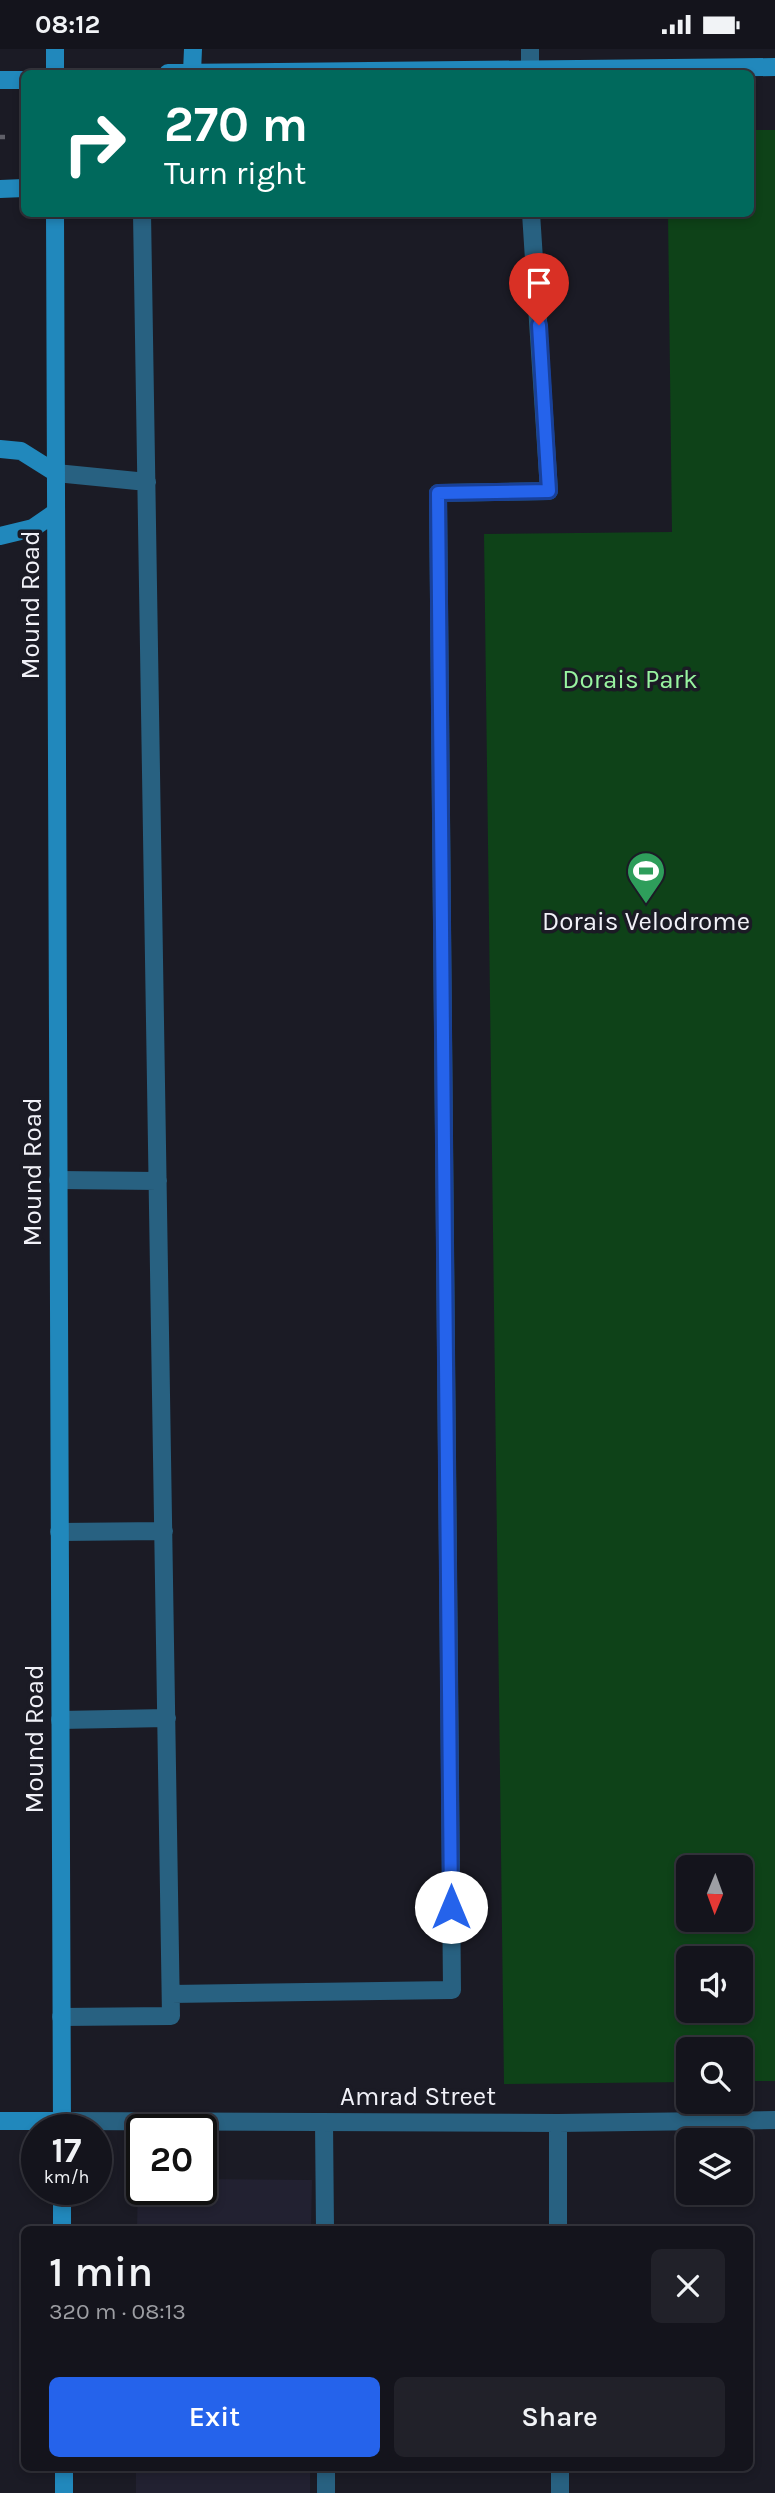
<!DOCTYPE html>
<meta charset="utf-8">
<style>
body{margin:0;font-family:Karla,sans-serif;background:#212129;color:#f1f3f6;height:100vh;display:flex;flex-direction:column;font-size:26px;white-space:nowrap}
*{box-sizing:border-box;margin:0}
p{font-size:23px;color:#9d9ea3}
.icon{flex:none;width:38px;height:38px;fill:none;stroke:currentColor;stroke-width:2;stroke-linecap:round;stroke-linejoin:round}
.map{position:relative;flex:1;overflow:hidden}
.details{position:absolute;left:21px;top:2177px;width:732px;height:245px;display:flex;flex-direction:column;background:#14141c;border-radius:10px;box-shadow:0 4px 10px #0003,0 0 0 2px #33333b}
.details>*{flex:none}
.guide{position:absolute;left:21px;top:21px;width:733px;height:147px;border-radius:10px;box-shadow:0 4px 10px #0003,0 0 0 2px #33333b;background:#00695c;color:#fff;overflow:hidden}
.needle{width:46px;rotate:181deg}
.controls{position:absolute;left:676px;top:1806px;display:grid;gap:14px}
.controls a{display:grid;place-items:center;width:77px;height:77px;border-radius:10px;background:#14141c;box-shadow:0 4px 10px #0003,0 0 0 2px #33333b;font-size:35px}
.speed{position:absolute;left:21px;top:2065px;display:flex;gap:14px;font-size:35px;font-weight:700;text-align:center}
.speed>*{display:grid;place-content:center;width:91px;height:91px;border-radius:50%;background:#14141c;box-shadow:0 4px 10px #0003,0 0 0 2px #33333b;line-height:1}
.speed small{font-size:18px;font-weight:400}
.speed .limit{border:4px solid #111;border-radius:10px;background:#fff;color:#111}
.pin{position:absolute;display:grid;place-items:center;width:60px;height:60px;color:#fff;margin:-72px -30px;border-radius:50% 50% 50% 0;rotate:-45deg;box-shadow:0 0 7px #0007}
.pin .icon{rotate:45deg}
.me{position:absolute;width:77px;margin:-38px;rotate:0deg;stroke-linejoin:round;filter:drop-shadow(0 0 5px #0008)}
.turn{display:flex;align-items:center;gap:24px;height:147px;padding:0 28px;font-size:32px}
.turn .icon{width:91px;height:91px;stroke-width:2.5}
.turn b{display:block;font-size:49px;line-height:60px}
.round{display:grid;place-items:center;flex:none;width:74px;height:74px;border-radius:10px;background:#212129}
.overview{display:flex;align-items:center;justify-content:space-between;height:119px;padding:0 28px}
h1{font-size:42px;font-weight:600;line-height:52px}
.primary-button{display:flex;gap:14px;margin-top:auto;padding:14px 28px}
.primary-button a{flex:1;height:80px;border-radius:10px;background:#2563eb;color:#fff;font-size:28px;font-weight:600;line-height:80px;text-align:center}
.primary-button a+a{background:#212129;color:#f1f3f6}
.status{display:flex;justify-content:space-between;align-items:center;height:49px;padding:0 35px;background:#14141c;direction:ltr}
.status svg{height:19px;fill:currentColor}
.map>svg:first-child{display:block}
</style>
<div class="status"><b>08:12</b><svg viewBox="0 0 49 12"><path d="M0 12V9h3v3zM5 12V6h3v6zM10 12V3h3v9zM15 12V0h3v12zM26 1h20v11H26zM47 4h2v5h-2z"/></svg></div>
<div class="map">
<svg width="775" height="2444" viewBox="0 0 775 2444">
<rect width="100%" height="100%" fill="#1b1b25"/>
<path fill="#222131" d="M138,2130H142V2140H201V2130L312,2131L311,2180H137Z
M136,2419H310V2444H136Z"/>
<path fill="#0e4218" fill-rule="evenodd" d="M751,81H775V2032H740V2000H688V2033L504,2035L484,485L672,483L668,165L751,164ZM688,1818H740V1871H688ZM688,1909H740V1962H688Z"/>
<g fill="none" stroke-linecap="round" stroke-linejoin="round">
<path stroke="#5f5f68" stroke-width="4.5" stroke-dasharray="5 3.5" stroke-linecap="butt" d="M0,88H8"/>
<path stroke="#286181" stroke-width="18" d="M56,424L147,433
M58,1131L158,1132
M59,1483L164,1482
M60,1671L167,1669
M171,1945L452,1941L438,444L549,442L531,164
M61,1968L171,1967L142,164
M324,2073L325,2180
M326,2418V2444"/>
<path stroke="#286181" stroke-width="18" d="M530,0V20
M62,2072L558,2074L775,2071
M558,2074V2180
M560,2418V2444"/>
<path stroke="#2188bc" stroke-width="18" d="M192,23L193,0
M55,24V0
M168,24L775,18
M0,31H24
M0,140L24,139
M55,164L62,2081
M0,400L21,402L56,424
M0,487L33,479L56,463
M0,2072H62
M62,2140V2180
M64,2418V2444"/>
</g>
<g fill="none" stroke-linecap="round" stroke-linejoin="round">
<defs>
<path id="route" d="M451,1858L438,444L549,442L539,276"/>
</defs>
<use href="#route" stroke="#184099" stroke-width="18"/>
<use href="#route" stroke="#2563eb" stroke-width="12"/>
</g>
<defs>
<symbol id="stadium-pin" viewBox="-11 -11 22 30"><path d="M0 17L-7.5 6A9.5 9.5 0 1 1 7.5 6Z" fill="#2e9e5b" stroke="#1b1b25"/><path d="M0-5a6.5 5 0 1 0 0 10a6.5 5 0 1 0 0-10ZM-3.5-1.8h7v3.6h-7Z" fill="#fff"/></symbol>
</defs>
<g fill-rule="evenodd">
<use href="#stadium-pin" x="624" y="800" width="44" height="60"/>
</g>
<g text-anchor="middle" stroke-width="7" stroke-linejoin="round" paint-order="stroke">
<g font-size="26" fill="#f1f1f8" stroke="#1b1b25">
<text transform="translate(30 556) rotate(-90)" y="9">Mound Road</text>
<text transform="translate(32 1123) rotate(-90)" y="9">Mound Road</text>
<text transform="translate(34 1690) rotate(-90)" y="9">Mound Road</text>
<text x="418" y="2056">Amrad Street</text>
</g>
<g font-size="26" fill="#98f4a0" stroke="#1b1b25">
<text x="630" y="639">Dorais Park</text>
</g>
<g font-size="26" fill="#f1f1f8" stroke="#1b1b25">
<text x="646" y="881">Dorais Velodrome</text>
</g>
</g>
</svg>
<div class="controls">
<a><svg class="needle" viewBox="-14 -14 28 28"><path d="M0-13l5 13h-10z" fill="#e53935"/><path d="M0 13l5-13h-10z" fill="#9d9ea3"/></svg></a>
<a><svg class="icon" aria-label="sound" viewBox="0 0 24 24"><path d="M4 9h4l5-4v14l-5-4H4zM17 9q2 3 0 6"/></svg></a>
<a><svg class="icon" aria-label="search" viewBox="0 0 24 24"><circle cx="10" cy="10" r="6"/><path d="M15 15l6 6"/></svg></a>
<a><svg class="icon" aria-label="layers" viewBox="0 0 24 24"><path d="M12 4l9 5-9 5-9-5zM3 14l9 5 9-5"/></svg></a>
</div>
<div class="speed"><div>17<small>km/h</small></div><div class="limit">20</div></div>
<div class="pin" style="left:539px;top:276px;background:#d93025"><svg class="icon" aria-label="arrive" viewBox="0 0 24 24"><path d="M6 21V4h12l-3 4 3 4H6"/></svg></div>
<svg class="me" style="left:451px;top:1858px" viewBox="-20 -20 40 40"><circle r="19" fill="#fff"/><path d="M0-13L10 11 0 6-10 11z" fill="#2563eb"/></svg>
<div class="guide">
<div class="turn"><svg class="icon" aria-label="right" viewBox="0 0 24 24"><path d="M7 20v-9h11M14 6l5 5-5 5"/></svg><div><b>270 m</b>Turn right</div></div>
</div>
<section class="details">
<div class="overview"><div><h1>1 min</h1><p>320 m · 08:13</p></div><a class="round"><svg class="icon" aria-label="close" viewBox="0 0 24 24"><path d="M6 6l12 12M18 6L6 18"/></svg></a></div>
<div class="primary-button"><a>Exit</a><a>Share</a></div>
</section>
</div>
